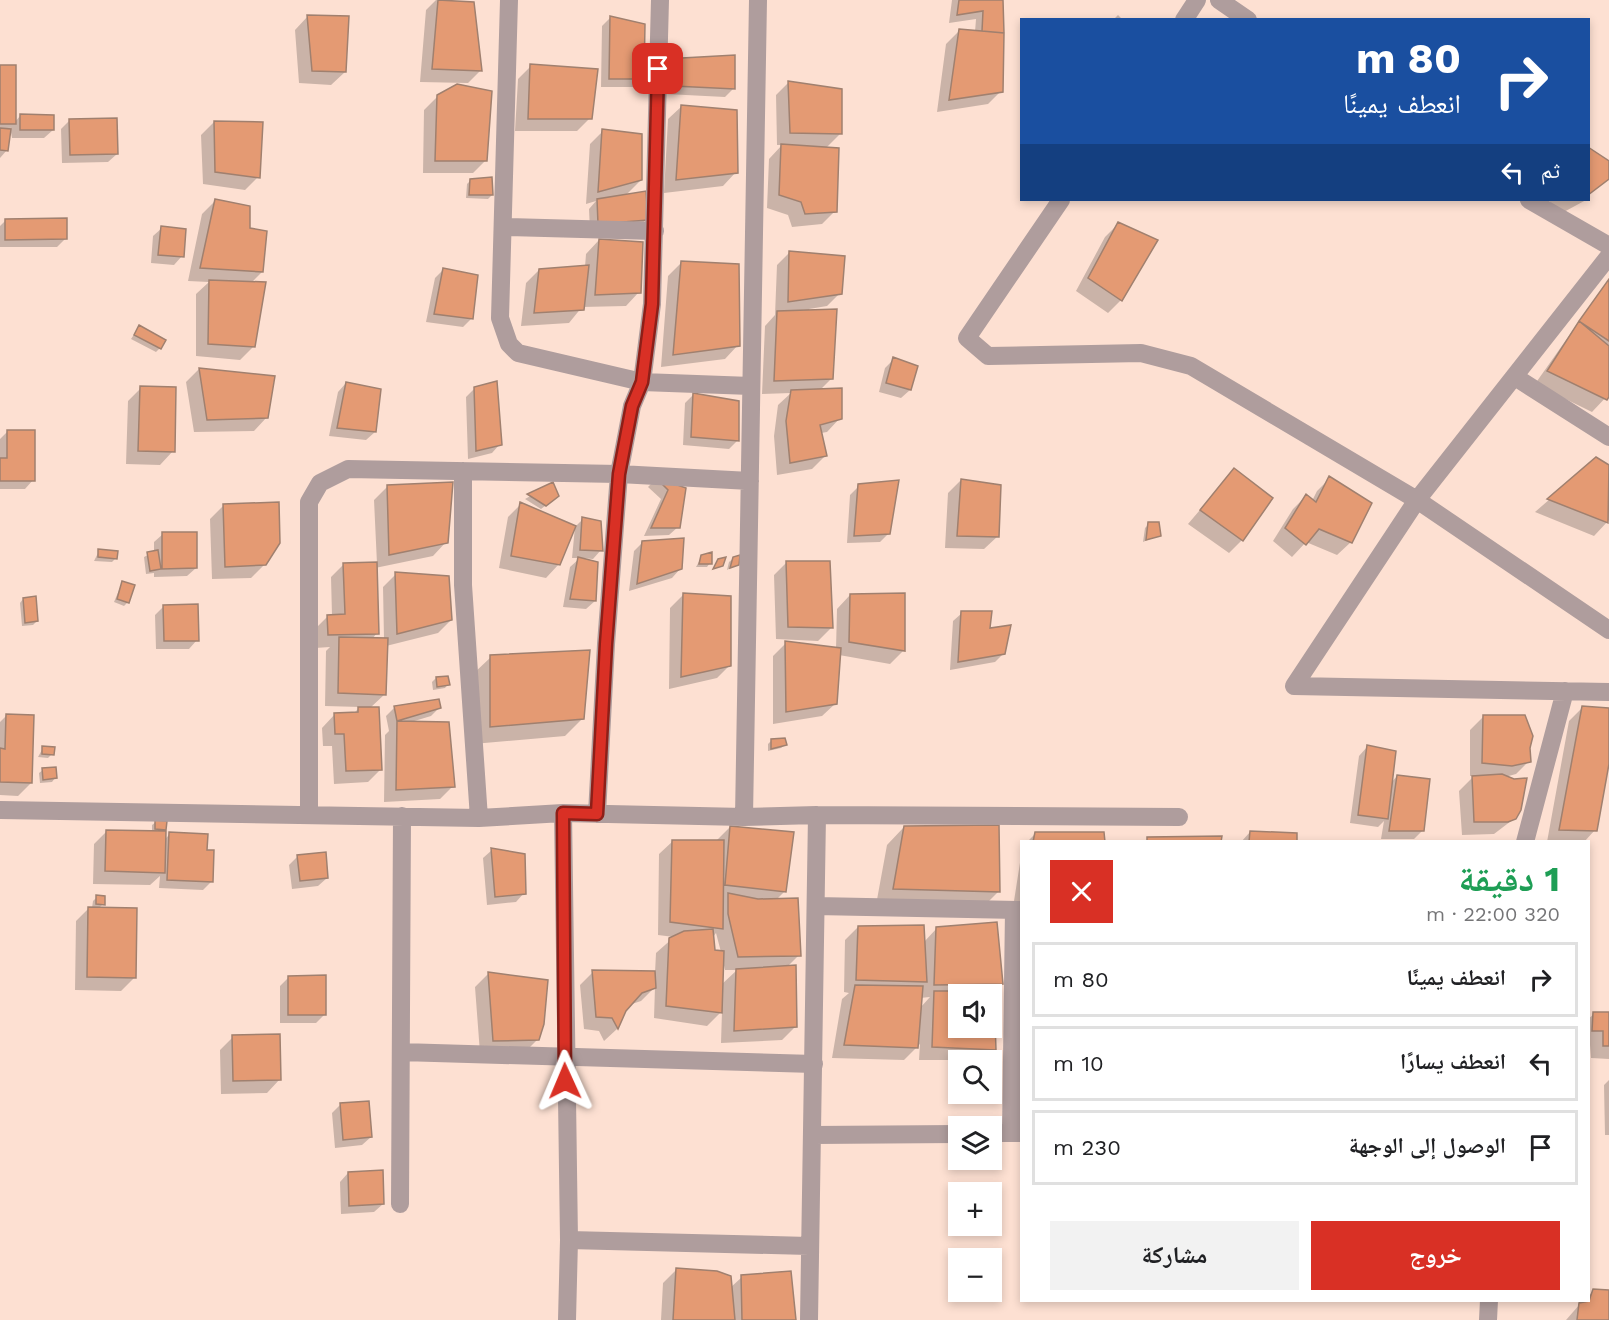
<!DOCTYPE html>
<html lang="ar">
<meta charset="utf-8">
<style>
body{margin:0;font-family:"Work Sans","Noto Naskh Arabic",sans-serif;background:#f2f2f2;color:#202124;direction:rtl;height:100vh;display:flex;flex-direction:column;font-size:22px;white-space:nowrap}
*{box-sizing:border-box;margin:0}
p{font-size:20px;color:#757577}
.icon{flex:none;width:33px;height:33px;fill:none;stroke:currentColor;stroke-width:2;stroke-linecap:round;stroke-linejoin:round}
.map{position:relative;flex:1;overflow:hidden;direction:ltr}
.panel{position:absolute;left:1020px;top:840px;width:570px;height:462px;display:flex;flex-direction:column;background:#fff;border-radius:0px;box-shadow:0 3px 9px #0003;direction:rtl}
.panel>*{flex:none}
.top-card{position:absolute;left:1020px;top:18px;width:570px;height:183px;border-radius:0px;box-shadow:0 3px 9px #0003;direction:rtl;background:#1a4fa0;color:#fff;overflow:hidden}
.controls{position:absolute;left:948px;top:984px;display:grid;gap:12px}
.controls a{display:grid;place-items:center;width:54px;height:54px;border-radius:0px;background:#fff;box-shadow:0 3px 9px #0003;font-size:30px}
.pin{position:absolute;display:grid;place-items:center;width:51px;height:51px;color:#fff;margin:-26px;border-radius:12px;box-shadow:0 3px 9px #0006}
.me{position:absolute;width:66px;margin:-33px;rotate:359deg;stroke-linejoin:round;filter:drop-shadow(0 0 4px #0008)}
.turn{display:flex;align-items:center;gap:21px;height:126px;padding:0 30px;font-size:27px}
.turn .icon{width:78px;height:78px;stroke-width:2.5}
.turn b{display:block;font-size:42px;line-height:51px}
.then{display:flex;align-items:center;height:57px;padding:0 30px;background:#0003;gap:12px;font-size:22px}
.round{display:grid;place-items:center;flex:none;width:63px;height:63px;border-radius:0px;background:#f2f2f2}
.headline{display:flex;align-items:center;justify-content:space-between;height:102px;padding:0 30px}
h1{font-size:36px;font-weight:700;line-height:45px;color:#1e9e55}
.action{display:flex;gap:12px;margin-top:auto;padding:12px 30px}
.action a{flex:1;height:69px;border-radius:0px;background:#d93025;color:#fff;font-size:24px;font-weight:700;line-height:69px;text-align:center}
.action a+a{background:#f2f2f2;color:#202124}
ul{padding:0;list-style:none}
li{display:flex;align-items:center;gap:18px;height:75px;margin:0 12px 9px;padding:0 18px;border:3px solid #e0e0e0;border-radius:0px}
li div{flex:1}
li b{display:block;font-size:22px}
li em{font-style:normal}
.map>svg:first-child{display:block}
</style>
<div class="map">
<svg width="1609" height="1320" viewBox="0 0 1609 1320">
<rect width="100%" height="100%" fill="#fde0d2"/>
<path fill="#0003" fill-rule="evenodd" d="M436,0L473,3L481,70L468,83L420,82L426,10Z
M952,0H1002L1001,91L988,104L937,112L946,44L959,31L975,32L976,19L949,23Z
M1118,15L1123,20H1113Z
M308,16L345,72L331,85L299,83L295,30Z
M610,18L642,79L634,87H601L602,26Z
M683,59L733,89L725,97L666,94L674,68Z
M531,66L590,118L577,131H515L518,79Z
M0,67L15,122L20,116L53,130L44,138H12L10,127L7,150L0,158Z
M789,82L841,133L825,149L835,211L822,224L792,227L788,215L767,208L769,159L782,145H777L776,95Z
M438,96L486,160L473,173H423L424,110Z
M682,106L736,172L723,186L664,193L668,119Z
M69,121L117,154L108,162L62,163L61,129Z
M214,122L258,177L245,190L203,184L201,135Z
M603,131L641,180L625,196L647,219L638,228L590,231L589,209L596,201L586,204L590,144Z
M471,180L492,195L488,199L466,198L467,184Z
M1548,200H1586L1562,213Z
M215,201L249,229L262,272L251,283L253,347L240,360L196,356V294L209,282L188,281L202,214Z
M6,220L66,238L57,247H0V226Z
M1118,224L1121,300L1108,313L1076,291L1105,237Z
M162,228L182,256L174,265L151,263L153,236Z
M599,240L639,292L626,306L582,307L569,323L521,326L526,283L539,270L585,267L586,254Z
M790,252L840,293L827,306L809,309L832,378L819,391L840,418L827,432L821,433L825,456L812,469L777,475L774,436L778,405L791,393L762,394L765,326L775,315L777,265Z
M681,263L738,345L725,359L661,367L668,276Z
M443,270L472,318L463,327L426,322L435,278Z
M1609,279V394L1592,412L1535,384Z
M139,327L160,348L156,352L131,339Z
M894,359L910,390L901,398L879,392L885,368Z
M199,369L267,417L254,431L194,432L186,382Z
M346,383L375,432L366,440L329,436L338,392Z
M141,388L173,451L160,465L126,464L128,401Z
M475,388L500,444L492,453L468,459L466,397Z
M694,394L738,440L729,449L683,445L685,403Z
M7,432L33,480L25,489H0V439Z
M1596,459L1609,467V520L1594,536L1535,512Z
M1234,470L1242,540L1229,553L1188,524Z
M1330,478L1351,542L1337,555L1306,542L1292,557L1273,541L1293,509L1306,496L1312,501L1317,491Z
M656,479L684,489L678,527L669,535L644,536L661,499L648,487Z
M961,480L998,536L984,549L945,548L948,493Z
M552,484L553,500L541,509L525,499Z
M859,486L889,533L880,542L847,543L850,495Z
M387,487L446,542L433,556L375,568L377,633L372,639H384L383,587L396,574L451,620L438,633L386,646L385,694L370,708L381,769L368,782L334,784L332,746H323L322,728L335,714H353L360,707L325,706L326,651L330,647L315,648V629L328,616H332L331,577L344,564H377L374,500Z
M521,504L575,527L583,519L601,550L593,559L582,558L595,601L586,609L563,607L570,567L580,558H572L575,527L559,564L546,578L499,568L508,517Z
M224,505L264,565L251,578L212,579L210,519Z
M1149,524L1159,535L1143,542L1145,528Z
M163,534L196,568L187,576L154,577V573L146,574L144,557L154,552V542Z
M643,542L680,569L672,578L629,591L634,551Z
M99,551L116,558L112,562L94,561Z
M702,556L710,563L707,567H696Z
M734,558L738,564L727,570L729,562Z
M787,562L831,628L818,641L776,639L774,575Z
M122,583L128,602L124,606L114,602Z
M683,595L730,665L717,678L669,689L670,608Z
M850,595L903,651L890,664L839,655L836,703L822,716L773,724V656L786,643L836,649L837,609Z
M23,599L37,621L33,625L22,626L20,603Z
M164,606L197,640L189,649H156L155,615Z
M962,613L988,630L1004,653L995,662L950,670L953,621Z
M491,657L583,718L565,736L473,744V674Z
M436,678L448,684L445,688L433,690L432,682Z
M395,707L439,708L431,716L411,722L453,786L440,799L384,802L385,735L389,731L386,716Z
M1582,708L1609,709V756L1595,830L1584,842H1547L1569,721Z
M6,716L31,783L18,796L0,795V722Z
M1483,717L1528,748L1529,761L1516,774L1505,777L1515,818L1494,834L1462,835L1459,791L1474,776H1470V730Z
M772,740L785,745L781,748L768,751V744Z
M1367,747L1391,783L1397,776L1423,830L1414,839H1381L1384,821L1378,827L1350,823L1359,756Z
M43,748L52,754L48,758L38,757Z
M43,770L55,778L52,782L40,783L39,773Z
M156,822L165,829L162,832L164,840L170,834L206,852L211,882L203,890L159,888L160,876L150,885L93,884L94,844L107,831L152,832V825Z
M730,827L785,891L776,900L799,955L787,967L795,1027L782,1040L721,1043L722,1011L707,1026L654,1018L655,987L641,1001L629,1005L617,1029L604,1041L599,1031L584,1029L580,985L593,972L655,973L656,953L674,937L658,935L659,854L673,841L717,840ZM716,933L721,952H714L713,937ZM723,961L725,970H737L721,985Z
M904,827L999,891L981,909L876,905L887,845Z
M1250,832L1296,842H1241Z
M1035,834L1103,842H1027Z
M492,850L524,893L516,902L487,905L483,858Z
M1022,850V901H1014Z
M298,856L327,878L318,886L292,889L289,865Z
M97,897L103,904L99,908L134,978L121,991L75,990L76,921L89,908H92L93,901Z
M858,927L924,942L937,928L1001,983L993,992L994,1050L984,1060H919L920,1044L904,1060L832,1058L842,999L849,993L844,992L845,940ZM958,994H992V1028H958ZM930,997L920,1008V998Z
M488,974L538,1039L525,1052L480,1053L475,987Z
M289,977L324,1015L316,1023H280V986Z
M1609,1013V1059L1591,1058L1588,1019L1594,1014Z
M233,1037L280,1079L267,1093L221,1094L220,1050Z
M1609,1080V1135H1605L1604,1085Z
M340,1105L371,1137L362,1145L335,1148L332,1113Z
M348,1173L383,1204L374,1212L341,1214L340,1182Z
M676,1270L730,1288L742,1277L794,1320H661L663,1283Z
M1594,1291H1609V1320H1566L1580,1304L1588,1300V1296Z"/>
<path fill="#e49a73" stroke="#a0806f" stroke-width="1.5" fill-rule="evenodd" d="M438,0L474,2L482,71L432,69Z
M959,0H1003L1004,33L982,31L983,11L957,15Z
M307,15L349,16L346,72L312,71Z
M610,16L645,24L644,79H609Z
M959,29L1004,33L1003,92L949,100Z
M735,55V89L674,86L682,58Z
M530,64L598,69L592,119H528Z
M0,65H16V124H0Z
M788,81L842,89V134L790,133Z
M457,84L492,91L487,161H435L437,95Z
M681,105L737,110L738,173L676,180Z
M20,114L54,115V130H20Z
M117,118L118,154L70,155L69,119Z
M214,121L263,122L260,178L215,172Z
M0,128L11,129L8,151L0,150Z
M602,129L642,134V180L598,192Z
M781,144L839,148L837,212L805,214L801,202L779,195Z
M1588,147L1609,161V179L1588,195Z
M492,177L493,195H469L470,179Z
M646,191L648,220L598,224L597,199Z
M215,199L250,206V228L267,231L263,272L200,268Z
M67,218V239L5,240V219Z
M1118,222L1158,240L1122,301L1088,278Z
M161,226L186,229L184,257L158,255Z
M599,239L643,242L641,293L595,295Z
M789,251L845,256L842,294L788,302Z
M681,261L739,264L740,346L673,355Z
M589,265L584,310L534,313L539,269Z
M443,268L478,275L473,319L434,314Z
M1609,279V341L1579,321Z
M209,280L266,282L255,347L208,344Z
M837,309L833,379L774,381L777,311Z
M1579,321L1609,346V397L1607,400L1547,371Z
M139,325L166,340L161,349L134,335Z
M893,357L918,366L911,390L886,383Z
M199,368L275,376L268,418L207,420Z
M497,381L502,445L476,451L474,387Z
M346,382L381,389L376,432L337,428Z
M140,386L176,387L175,452L138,451Z
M842,388V419L820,425L827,456L790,463L786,421L791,390Z
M693,393L739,401V441L691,437Z
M7,430H35V481H0V458H7Z
M1596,457L1609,465L1608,523L1547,499Z
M1234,468L1273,498L1243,541L1200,510Z
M1329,476L1372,503L1352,543L1319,529L1306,545L1285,528L1306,494L1316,502Z
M655,477L686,488L680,528H651L668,490Z
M961,479L1001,485L999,537L957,536Z
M899,480L890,534L854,536L858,484Z
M453,482L448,543L389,555L387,485Z
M553,482L559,496L546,506L527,494Z
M279,502L280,543L266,565L225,567L223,504Z
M520,502L576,526L560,565L511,556Z
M582,517L601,521L603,551L580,550Z
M1148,522H1159L1161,536L1146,540Z
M162,532H197V568L162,569Z
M684,538L682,569L637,584L642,541Z
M98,549L118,551L117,559L98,557Z
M158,550L161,569L150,571L147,552Z
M712,552V564H699L701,555Z
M740,555L739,565L730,568L733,557Z
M578,557L598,562L596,601L570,599Z
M726,557L723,566L713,569L718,559Z
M786,561H830L833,628L788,627Z
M377,562L379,634L328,635L327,615L345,614L343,563Z
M395,572L449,576L452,620L397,634Z
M122,581L135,585L129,603L117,599Z
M683,593L731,596V666L681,677Z
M905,593V651L849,642L850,594Z
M36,596L38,621L25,623L23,598Z
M198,604L199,641H164L163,605Z
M961,611H992L990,628L1011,625L1005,654L958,662Z
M339,637L388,638L386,695L338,693Z
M785,641L841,648L837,704L786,712Z
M590,650L584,719L490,727V655Z
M448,676L450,685L437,687L436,677Z
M439,699L441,708L397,721L394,706Z
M1582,706L1609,708V764L1597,831L1559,830Z
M358,707H379L382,770L346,771L344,734H335L334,713L358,712Z
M6,714L34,715L32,783L0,782V748L5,749Z
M1483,715H1525L1533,736L1530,748L1531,762L1512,766L1482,763Z
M397,721L449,722L455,787L396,790Z
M785,738L787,745L771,749V739Z
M1367,745L1396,751L1388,819L1358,815Z
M42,746L55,747L54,755L42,754Z
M56,767L57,778L43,780L42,768Z
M1502,774L1514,779L1527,778L1521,810L1516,819L1508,822H1474L1472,776Z
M1397,775L1430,779L1424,831H1389Z
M155,820L167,821L166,830L155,829Z
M999,825L1000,892L893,889L904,826Z
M730,826L794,832L786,892L725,885Z
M106,830L166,831L165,873L105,871Z
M1250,831L1297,833V842H1249Z
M169,832L208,834L207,850H214L213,882L167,880Z
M1035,832H1104L1105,842H1033Z
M1222,836L1221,842H1147V837Z
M672,840H724L723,929L670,922Z
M491,848L525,854L526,894L495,897Z
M326,852L328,878L300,881L297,855Z
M728,893L758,899L798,898L801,956L738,957L728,914Z
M96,895L105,896V905L96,904Z
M88,907L137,908L136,978L87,977Z
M997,922L1003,984L934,985L936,927Z
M924,925L927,982L856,980L858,926Z
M713,929L715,950L724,951L722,1013L666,1006L669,938L684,931Z
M796,965L797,1027L734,1031L736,969Z
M592,970L655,971L656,988L642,993L626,1011L618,1029L612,1018L596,1017Z
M488,972L548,980L544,1024L539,1040L493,1041Z
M326,975V1015H288V976Z
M855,985L923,986L918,1048L844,1045Z
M934,991H994L996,1050L932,1047ZM958,994H992V1028H958Z
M1593,1012H1609V1046H1603V1031H1592Z
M280,1034L281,1080L233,1081L232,1035Z
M369,1101L372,1137L343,1140L340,1103Z
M383,1170L384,1204L349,1206L348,1172Z
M676,1268L717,1271L731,1276L735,1320H673Z
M791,1271L796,1320H742L741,1275Z
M1593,1289L1609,1290V1320H1577L1579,1303L1589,1301Z"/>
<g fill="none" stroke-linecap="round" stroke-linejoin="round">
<path stroke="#af9d9d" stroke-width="18" d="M509,0L500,318L509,344L518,353L642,382L751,386
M1219,0L1248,20
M1184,20L1197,0
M1061,200L967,338L988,356L1141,353L1191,366L1417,500L1609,630
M1529,200L1609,246
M504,227L655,231
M1515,377L1609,437
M463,471V585L479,818
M1294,686L1417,500L1609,256
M1294,686L1609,692
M0,810L479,818L563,813L744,817L817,815L1179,817
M563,813L569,1240L567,1320
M597,814L606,644L619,474L632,406L642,382L652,304L660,0
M309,815V502L320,483L348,469L619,474L750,481
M744,817L758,0
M1525,842L1565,691
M816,906L1022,910
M401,1052L814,1064
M992,1133H1022
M1011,1133L1014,910
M813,1135L958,1134
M400,1204L402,816
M569,1240L809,1246
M809,1320L817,815
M1488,1320L1489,1300"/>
</g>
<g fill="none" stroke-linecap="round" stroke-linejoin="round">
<defs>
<path id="route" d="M565,1081L563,813L597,814L606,644L619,474L632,406L642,382L652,304L658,69"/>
</defs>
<use href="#route" stroke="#8d1f18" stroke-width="15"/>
<use href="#route" stroke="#d93025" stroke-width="10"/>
</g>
</svg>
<div class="controls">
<a><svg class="icon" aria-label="sound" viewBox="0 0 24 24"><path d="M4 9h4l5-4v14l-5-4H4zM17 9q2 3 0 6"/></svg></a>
<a><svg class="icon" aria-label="search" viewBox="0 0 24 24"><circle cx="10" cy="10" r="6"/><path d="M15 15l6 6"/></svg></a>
<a><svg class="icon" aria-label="layers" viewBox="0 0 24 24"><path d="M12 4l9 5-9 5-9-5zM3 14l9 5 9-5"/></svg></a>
<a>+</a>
<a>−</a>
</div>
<div class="pin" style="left:658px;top:69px;background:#d93025"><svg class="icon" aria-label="arrive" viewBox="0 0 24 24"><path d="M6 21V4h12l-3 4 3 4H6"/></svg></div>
<svg class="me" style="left:565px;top:1081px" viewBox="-20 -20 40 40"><path d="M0-17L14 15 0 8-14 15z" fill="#d93025" stroke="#fff" stroke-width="4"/></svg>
<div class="top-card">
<div class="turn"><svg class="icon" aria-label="right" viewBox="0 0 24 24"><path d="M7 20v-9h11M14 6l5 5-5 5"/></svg><div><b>80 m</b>انعطف يمينًا</div></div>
<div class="then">ثم<svg class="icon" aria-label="left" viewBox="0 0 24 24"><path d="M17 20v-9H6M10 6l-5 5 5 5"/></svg></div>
</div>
<section class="panel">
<div class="headline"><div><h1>1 دقيقة</h1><p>320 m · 22:00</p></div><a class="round" style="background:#d93025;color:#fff"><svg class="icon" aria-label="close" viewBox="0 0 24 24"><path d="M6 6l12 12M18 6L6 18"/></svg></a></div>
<ul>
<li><svg class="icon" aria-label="right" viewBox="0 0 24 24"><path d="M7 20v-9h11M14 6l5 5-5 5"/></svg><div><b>انعطف يمينًا</b></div><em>80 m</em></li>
<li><svg class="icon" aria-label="left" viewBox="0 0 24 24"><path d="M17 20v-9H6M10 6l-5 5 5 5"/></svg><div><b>انعطف يسارًا</b></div><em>10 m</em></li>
<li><svg class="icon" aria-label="arrive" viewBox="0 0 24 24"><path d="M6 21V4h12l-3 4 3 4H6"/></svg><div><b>الوصول إلى الوجهة</b></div><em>230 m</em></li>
</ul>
<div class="action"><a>خروج</a><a>مشاركة</a></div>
</section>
</div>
